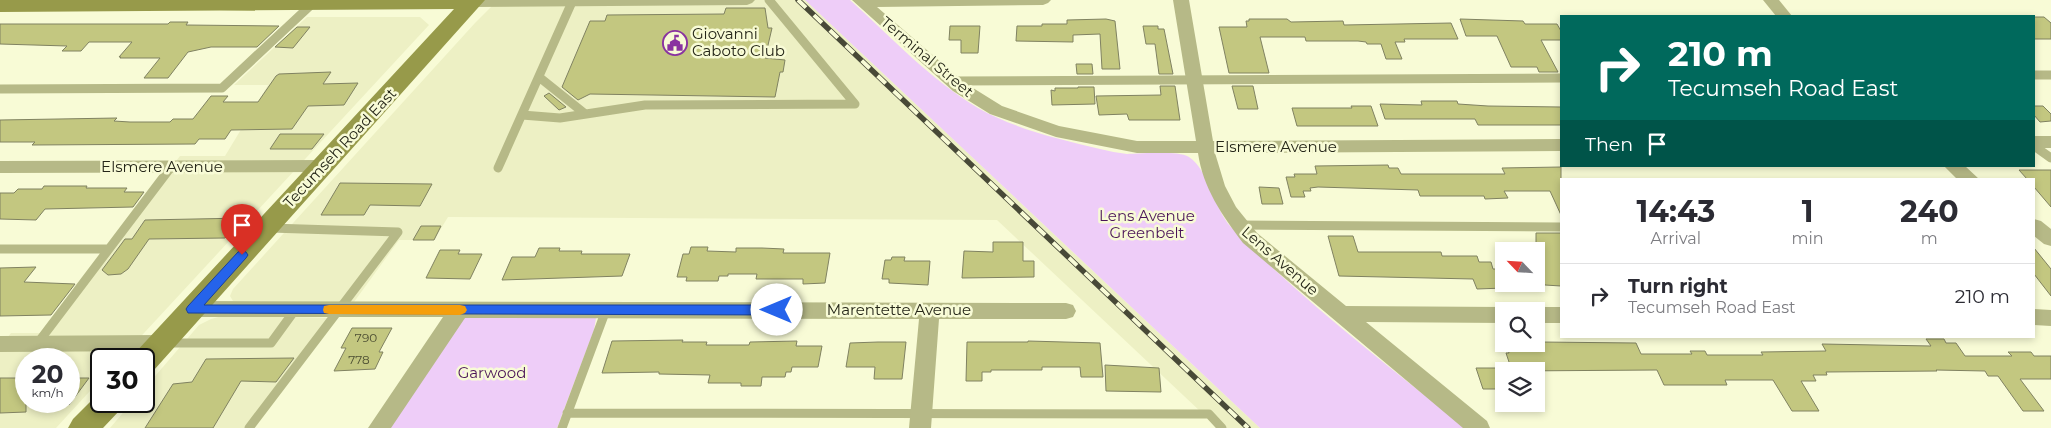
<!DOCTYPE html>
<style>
body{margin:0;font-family:Montserrat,sans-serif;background:#f2f2f3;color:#2b2b33;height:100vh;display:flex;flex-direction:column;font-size:19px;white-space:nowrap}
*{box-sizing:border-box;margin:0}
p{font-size:16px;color:#7c7c81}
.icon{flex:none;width:28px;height:28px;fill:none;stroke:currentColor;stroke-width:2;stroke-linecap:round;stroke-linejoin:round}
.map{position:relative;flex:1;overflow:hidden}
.drawer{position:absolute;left:1560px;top:178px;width:475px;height:160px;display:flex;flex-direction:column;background:#fff;border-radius:0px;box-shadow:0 2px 8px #0003}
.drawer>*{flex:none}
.guide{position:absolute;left:1560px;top:15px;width:475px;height:152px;border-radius:0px;box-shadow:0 2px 8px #0003;background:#00695c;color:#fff;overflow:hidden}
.needle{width:32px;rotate:295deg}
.fabs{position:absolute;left:1495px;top:242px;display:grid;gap:10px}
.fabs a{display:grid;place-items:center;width:50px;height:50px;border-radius:0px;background:#fff;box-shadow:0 2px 8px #0003;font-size:25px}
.speed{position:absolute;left:15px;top:348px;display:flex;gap:10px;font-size:25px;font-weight:700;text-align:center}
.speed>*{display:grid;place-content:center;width:65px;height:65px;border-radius:50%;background:#fff;box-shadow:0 2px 8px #0003;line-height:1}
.speed small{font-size:12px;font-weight:400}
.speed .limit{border:2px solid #111;border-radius:8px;background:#fff;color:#111}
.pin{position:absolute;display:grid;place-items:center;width:42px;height:42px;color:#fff;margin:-51px -21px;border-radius:50% 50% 50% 0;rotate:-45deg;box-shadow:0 0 5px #0007}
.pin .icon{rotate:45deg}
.me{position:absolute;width:55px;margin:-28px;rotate:270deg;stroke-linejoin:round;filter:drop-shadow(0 0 4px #0008)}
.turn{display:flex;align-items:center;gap:18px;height:105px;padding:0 25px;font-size:22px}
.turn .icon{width:65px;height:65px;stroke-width:2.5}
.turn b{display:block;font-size:35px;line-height:42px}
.then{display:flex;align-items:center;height:48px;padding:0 25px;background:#0003;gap:10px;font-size:19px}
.eta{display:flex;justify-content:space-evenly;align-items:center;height:85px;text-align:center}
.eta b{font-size:30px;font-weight:700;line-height:35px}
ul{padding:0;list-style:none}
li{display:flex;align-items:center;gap:15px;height:65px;padding:0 25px;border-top:1px solid #e1e1e2}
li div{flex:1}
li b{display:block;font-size:19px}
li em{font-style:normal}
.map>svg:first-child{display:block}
</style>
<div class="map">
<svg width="2051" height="428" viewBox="0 0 2051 428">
<rect width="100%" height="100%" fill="#f8fbd6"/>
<path fill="#edf0c4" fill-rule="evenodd" d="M498,0H805L1260,428H1218L997,220L448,217L434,240H399L354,302L233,301L230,296L233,289L475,23Z
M307,17H420L429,25L120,359H101V379L56,428H0V347L11,333H45L180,156H225L268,85H234ZM26,359H69V401H26Z
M222,316L338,318L330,326L251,428H110L133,401H144V389L199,325L211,319Z"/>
<path fill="#eecdf8" d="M805,0H850C891,37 931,80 978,108C1015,129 1059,139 1100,149C1109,151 1118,153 1127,154C1142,154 1176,150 1189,157C1209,170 1214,209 1231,227C1302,301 1386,363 1465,428H1260Z
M464,318H596L594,330L557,428H388Z"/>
<path fill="#c3c780" stroke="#808261" d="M726,8H765L768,28H772L765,58L785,60L783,72H780L775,97L590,94L578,100L562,87L590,21H605L607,15L724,14Z
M2034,17H2044L2051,23V39H2034Z
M1106,19L1115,21L1120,69H1102L1100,34L1073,35V42L1016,41L1017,26H1042V24H1067V20Z
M1249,19H1287L1291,22L1343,21L1344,25L1451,23L1458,39H1404L1405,42H1395L1402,59H1386L1381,44H1367L1366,42L1358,41H1306L1305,37H1260L1269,73H1229L1219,27H1247L1246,21H1249Z
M1460,19L1523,21L1525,24H1557L1561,31V40H1541L1558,72H1539L1537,67H1511L1497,36H1466Z
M170,22H188L186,25L279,26L257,47H211L188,52L168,78H144L160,58H120L121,57H119L132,42H89L81,51H62L67,46L0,44V24H168Z
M950,26H980L978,53H961V40H949Z
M1143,26H1158V29H1164L1173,74H1159L1155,44H1146Z
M297,27H310L293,48L275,47Z
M1076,64H1092L1093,74H1077Z
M331,72L323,84L358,83L344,105L308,106L292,129L231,130L225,139H199L195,144L32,145L35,142H0V120L117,118L114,121L130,122H170L173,119H193L211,96H228L223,102H258L276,76L279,74Z
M1160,86H1175L1180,120H1129L1127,114L1099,115L1096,96L1161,95Z
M1232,86H1253L1258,109H1238Z
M1078,87H1094L1095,104L1052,105L1051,90L1055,91V88H1078Z
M549,93L566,107L559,110L544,96Z
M1421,101H1457L1458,104L1488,106L1561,107V125H1478L1475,119H1385L1380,104L1422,105Z
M1351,106H1371L1378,126H1297L1292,108H1352Z
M2034,106H2043L2051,114V121L2040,122L2034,115Z
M280,134H324L312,149H270Z
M1388,165L1389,168H1398L1401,174H1505L1502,168L1561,167V215L1550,191H1504L1508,198L1485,199L1484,196H1420L1418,190L1318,187L1310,188L1311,191H1303L1305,197H1291L1286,177H1295L1294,174H1317L1315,166Z
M2019,170H2051V207L2034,187V179H2027Z
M340,183L432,184L420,206L370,205L364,215H321Z
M44,186H87L86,188H127L124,192H144L133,207L45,209L36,220L0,219V193H14L18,189H42Z
M1259,187L1279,188L1283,204H1262Z
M245,218L225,238L149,239L128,269L121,274L108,275L102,270L125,239H132L145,220Z
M421,226H441L434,240H413Z
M1536,233H1561V286L1545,285L1536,265Z
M1328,236H1353L1358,252H1441L1442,256H1477L1479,262H1491L1493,269H1504V288L1477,289L1473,279L1339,276Z
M993,242H1023V261H1034V277L962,278L964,251L993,252Z
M691,247H708L707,251L736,252V248H762L784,249L783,253H830L825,283L803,284V279H756L757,274H728V276H719L718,281H686L687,277H677L683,254H689Z
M539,248H560L559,251H582L581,254H630L622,276L502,280L512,257H535Z
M2034,248L2051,269V296L2034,274Z
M440,250H460L458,254H482L470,279L426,278Z
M892,257H905L904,261H930L928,285L889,283V279H882L885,260H891Z
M36,267L24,282L75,284L51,315L0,316V268Z
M352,328H392L379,352H383L375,369L334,371L346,348H341Z
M1926,339H1944L1946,343H1956L1965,356H2012L2008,352H2031L2034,356H2051V379H2020L2044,411H2023L1998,376H1988L1985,371L1936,370L1937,371L1826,372L1827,375H1813L1816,381H1801L1819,411H1792L1773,380H1725L1727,385H1664L1657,370L1512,371L1506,353H1509L1508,350L1541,351L1538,343L1541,342L1636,343L1641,354H1692L1690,351H1705L1707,355H1763L1761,352L1826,351L1822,344L1931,346Z
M683,340L682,342H707L706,345H749L750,342L797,341L796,346H822L818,367H792L791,372H786L785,377H762L761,386H741V383H708L710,375L659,374V372L602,373L612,341Z
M1028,341L1100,343L1103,377H1081L1080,367H1042V370H991V372H982V381H966L967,342H1028Z
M878,342H906L902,379H874L875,367H846L850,343Z
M294,358L276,382L241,381L213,428H145L173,384L192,382L206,359Z
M1105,365L1159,368L1161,392L1106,391Z
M1476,368H1504V389H1483Z
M0,378H26V412L0,413Z
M69,378H89L69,405Z"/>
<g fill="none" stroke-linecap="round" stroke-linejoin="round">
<path stroke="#b6b987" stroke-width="9" d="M2034,75H2051
M539,77L584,113
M952,81L1561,78
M0,89L222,88L312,4
M522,115L560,118L645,105L855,104L769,0
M2034,146L2051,158
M498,168L572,2
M1239,225L1561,227
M0,249H109
M168,343H271L295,310
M37,344L171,167
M112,403L147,405
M567,413L1209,414L1222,428
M249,428L398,232L270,228
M562,428L606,310"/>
<path fill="#b6b987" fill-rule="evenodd" d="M466,0H755L752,3L747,5L472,7L467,5L464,2Z
M852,0H1051L1048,3L1043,5L877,7L965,83L1002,106L1059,126L1137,141H1196L1173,0H1189L1213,141L1561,139V151L1215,153L1225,186L1236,207L1257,233L1346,306L1504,307L1511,309L1512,311H1504V323L1366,322L1487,421L1490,428H1463L1243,243C1222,215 1203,188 1198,153H1137L1056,137L990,114L953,91Z
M1763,0H1779L1792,16H1776Z
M2034,136H2051V148H2034Z
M323,160L329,162L332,166L329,170L323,172L0,173V161Z
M1944,166H1965L1979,179H1957Z
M2034,219L2041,221L2051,229V246L2044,244L2034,236Z
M192,301L1066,303L1073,305L1076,311L1073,317L1066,319H939L931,428H909L919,319L465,318L391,428H368L443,317H192L185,315L182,309L185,303Z
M1536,307H1561V323H1536V311H1528Z
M2034,309L2051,310V326L2034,325Z
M162,335L169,337L172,343L169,349L162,351L0,352V336Z"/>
<path fill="#979a4a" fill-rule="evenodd" d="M0,0H485L154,370L144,374V359H131L134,354L454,9L0,12Z
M101,391V401H124L120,410L103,428H68L73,419Z"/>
<defs>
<path id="rail" d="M798,0L1248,428"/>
</defs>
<use href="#rail" stroke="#484937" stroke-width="5.5"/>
<use href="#rail" stroke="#f8fbd6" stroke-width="4" stroke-dasharray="11" stroke-linecap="butt"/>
</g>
<path fill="#2563eb" stroke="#184099" d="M242,250L246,252L248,255L246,258L204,305H777L782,307L784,310L782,314L777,315L188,313L186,309L188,306L238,252Z"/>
<path fill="#f59e0b" d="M329,305H460L465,306L467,310L465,313L460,315L329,314L324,313L323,310L324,306Z"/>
<defs>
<symbol id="civic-ring" viewBox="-11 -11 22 22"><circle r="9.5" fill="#f8fbd6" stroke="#8933a0" stroke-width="1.5"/><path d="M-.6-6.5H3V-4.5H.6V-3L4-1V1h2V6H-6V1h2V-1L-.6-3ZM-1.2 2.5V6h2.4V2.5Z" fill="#8933a0"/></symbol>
</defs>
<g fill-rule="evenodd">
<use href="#civic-ring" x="661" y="29" width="28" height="28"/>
</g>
<g text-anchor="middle" stroke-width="5" stroke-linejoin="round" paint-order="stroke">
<g font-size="12" fill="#4c4e32">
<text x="366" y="342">790</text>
<text x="359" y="364">778</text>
</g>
<g font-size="15" fill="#252618" stroke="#f8fbd6" text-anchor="start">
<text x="692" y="39">Giovanni<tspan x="692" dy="17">Caboto Club</tspan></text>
</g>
<g font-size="15" fill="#252618" stroke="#f8fbd6">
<text transform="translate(927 57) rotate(40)" y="5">Terminal Street</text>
<text x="1276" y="152">Elsmere Avenue</text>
<text transform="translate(340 148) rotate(-47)" y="5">Tecumseh Road East</text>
<text x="162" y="172">Elsmere Avenue</text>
<text transform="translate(1280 261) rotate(41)" y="5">Lens Avenue</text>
<text x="899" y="315">Marentette Avenue</text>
</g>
<g font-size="15" fill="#4b1559" stroke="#f8fbd6">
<text x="1147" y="221">Lens Avenue<tspan x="1147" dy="17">Greenbelt</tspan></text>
<text x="492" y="378">Garwood</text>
</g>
</g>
</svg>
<div class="fabs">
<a><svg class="needle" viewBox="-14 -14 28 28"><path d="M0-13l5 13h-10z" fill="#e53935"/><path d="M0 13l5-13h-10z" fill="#7c7c81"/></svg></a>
<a><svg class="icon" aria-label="search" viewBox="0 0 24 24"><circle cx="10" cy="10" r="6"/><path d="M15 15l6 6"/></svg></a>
<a><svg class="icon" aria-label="layers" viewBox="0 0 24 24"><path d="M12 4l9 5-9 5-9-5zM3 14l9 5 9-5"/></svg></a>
</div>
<div class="speed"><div>20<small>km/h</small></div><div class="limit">30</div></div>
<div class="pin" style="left:242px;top:255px;background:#d93025"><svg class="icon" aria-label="arrive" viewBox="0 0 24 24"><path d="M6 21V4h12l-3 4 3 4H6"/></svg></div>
<svg class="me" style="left:777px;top:310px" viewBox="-20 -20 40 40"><circle r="19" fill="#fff"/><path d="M0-13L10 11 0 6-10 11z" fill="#2563eb"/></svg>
<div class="guide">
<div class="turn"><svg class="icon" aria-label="right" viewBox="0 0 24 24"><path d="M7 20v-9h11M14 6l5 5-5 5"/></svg><div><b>210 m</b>Tecumseh Road East</div></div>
<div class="then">Then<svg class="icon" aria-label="arrive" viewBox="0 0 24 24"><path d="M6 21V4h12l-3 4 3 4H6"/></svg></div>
</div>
<section class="drawer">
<div class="eta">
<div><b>14:43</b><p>Arrival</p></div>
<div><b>1</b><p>min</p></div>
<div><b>240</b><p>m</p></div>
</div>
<ul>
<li><svg class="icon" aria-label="right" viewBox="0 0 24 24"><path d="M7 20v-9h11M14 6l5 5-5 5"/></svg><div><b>Turn right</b><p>Tecumseh Road East</p></div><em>210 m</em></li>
</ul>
</section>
</div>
